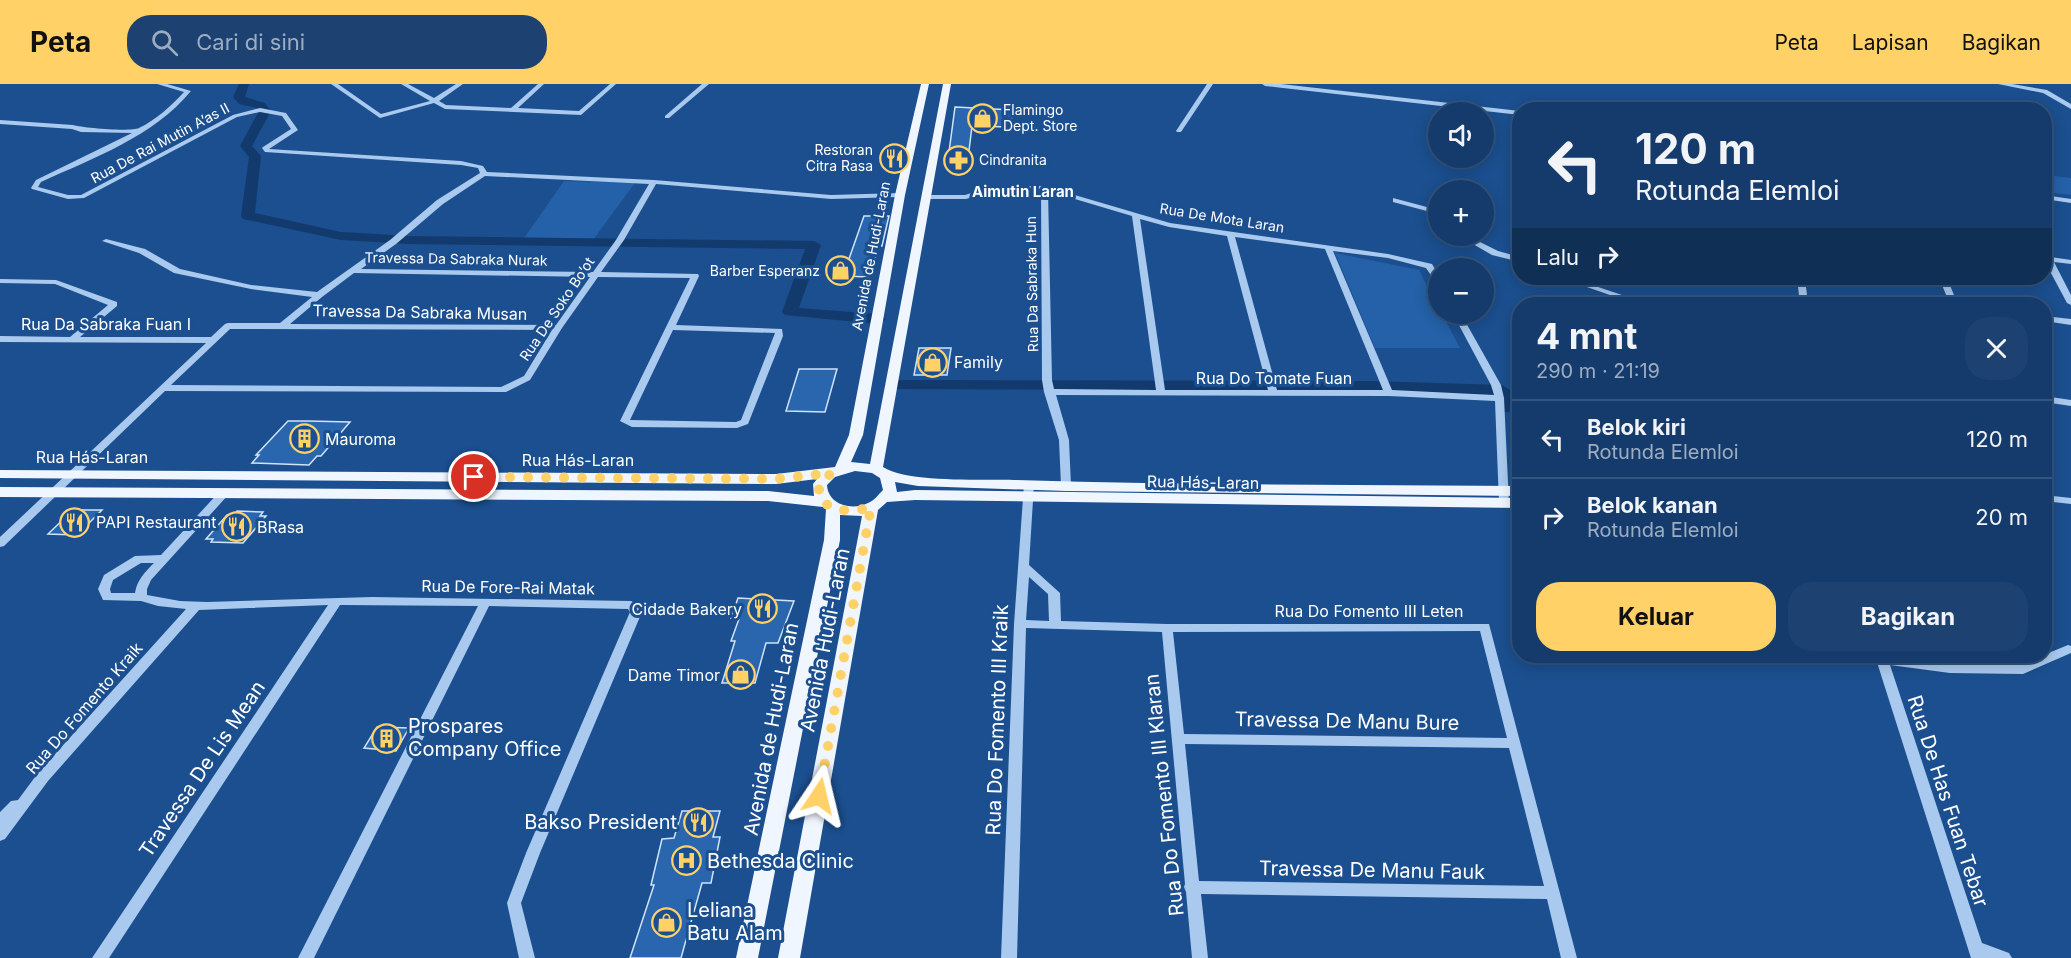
<!DOCTYPE html>
<html lang="id">
<meta charset="utf-8">
<style>
body{margin:0;font-family:Inter,sans-serif;background:#1d4271;color:#f1f3f6;height:100vh;display:flex;flex-direction:column;font-size:22px;white-space:nowrap}
*{box-sizing:border-box;margin:0}
p{font-size:20px;color:#9dadc1}
.icon{flex:none;width:33px;height:33px;fill:none;stroke:currentColor;stroke-width:2;stroke-linecap:round;stroke-linejoin:round}
.map{position:relative;flex:1;overflow:hidden}
.panel{position:absolute;left:1512px;top:213px;width:540px;height:366px;display:flex;flex-direction:column;background:#143b6b;border-radius:24px;box-shadow:0 3px 15px #0003,0 0 0 2px #33557e}
.panel>*{flex:none}
.banner{position:absolute;left:1512px;top:18px;width:540px;height:183px;border-radius:24px;box-shadow:0 3px 15px #0003,0 0 0 2px #33557e;background:#143b6b;color:#f1f3f6;overflow:hidden}
.controls{position:absolute;left:1428px;top:18px;display:grid;gap:12px}
.controls a{display:grid;place-items:center;width:66px;height:66px;border-radius:50%;background:#143b6b;box-shadow:0 3px 15px #0003,0 0 0 2px #33557e;font-size:30px}
.pin{position:absolute;display:grid;place-items:center;width:51px;height:51px;color:#fff;margin:-26px;border:3px solid #fff;border-radius:50%;box-shadow:0 2px 6px #0007}
.me{position:absolute;width:66px;margin:-33px;rotate:10deg;stroke-linejoin:round;filter:drop-shadow(0 0 4px #0008)}
.turn{display:flex;align-items:center;gap:21px;height:126px;padding:0 24px;font-size:27px}
.turn .icon{width:78px;height:78px;stroke-width:2.5}
.turn b{display:block;font-size:42px;line-height:51px}
.then{display:flex;align-items:center;height:57px;padding:0 24px;background:#0003;gap:12px;font-size:22px}
.round{display:grid;place-items:center;flex:none;width:63px;height:63px;border-radius:24px;background:#1d4271}
.headline{display:flex;align-items:center;justify-content:space-between;height:102px;padding:0 24px}
h1{font-size:36px;font-weight:700;line-height:45px}
.cta{display:flex;gap:12px;margin-top:auto;padding:12px 24px}
.cta a{flex:1;height:69px;border-radius:24px;background:#ffd166;color:#111;font-size:24px;font-weight:700;line-height:69px;text-align:center}
.cta a+a{background:#1d4271;color:#f1f3f6}
ul{padding:0;list-style:none}
li{display:flex;align-items:center;gap:18px;height:78px;padding:0 24px;border-top:2px solid #33557e}
li div{flex:1}
li b{display:block;font-size:22px}
li em{font-style:normal}
header{display:flex;align-items:center;gap:36px;box-sizing:border-box;height:84px;padding:0 30px;background:#ffd166;color:#111}
header strong{font-size:28px}
nav{display:flex;gap:33px;margin-inline-start:auto;font-size:21px}
.search{width:420px;height:54px;background:#1d4271;display:flex;align-items:center;gap:15px;box-sizing:border-box;padding:0 21px;border-radius:24px;color:#9dadc1;font-size:22px}
.map>svg:first-child{display:block}
</style>
<header>
<strong>Peta</strong>
<div class="search"><svg class="icon" aria-label="search" viewBox="0 0 24 24"><circle cx="10" cy="10" r="6"/><path d="M15 15l6 6"/></svg>Cari di sini</div>
<nav><a>Peta</a><a>Lapisan</a><a>Bagikan</a></nav>
</header>
<div class="map">
<svg width="2071" height="874" viewBox="0 0 2071 874">
<rect width="100%" height="100%" fill="#1b4f8f"/>
<path fill="#2461a8" d="M2045,91L2071,94V111L2045,108Z
M564,97L635,99L593,156L522,157Z
M1335,169L1419,186L1438,224V230H1442L1460,264H1375Z"/>
<g fill="none" stroke-linecap="round" stroke-linejoin="round">
<path fill="#123a6d" fill-rule="evenodd" d="M239,0H249L245,13L265,19L271,27L252,62L261,72L255,129L341,148L409,152L814,157L821,161L799,224L878,230L886,235L878,240L785,231L782,228L805,165L409,160L341,156L243,135L241,132L249,73L240,62L259,27L257,24L239,20L233,13Z
M892,296L1372,297L1502,301L1510,306L1512,324L1509,328H1497L1494,311L1372,307L886,305L884,301Z"/>
</g>
<path fill="#2a66ad" stroke="#cfe3fa" stroke-width="1.5" d="M955,23L1013,26L1010,43L972,42L967,83H947Z
M864,132H889L882,162H879L869,193L843,192Z
M919,264H951L947,291H914Z
M799,285H837L825,328L786,327Z
M288,337H308L350,338L321,372H317L309,381L252,379L259,371H256Z
M73,426H102L77,451L48,450Z
M237,427L263,428L260,432H266L243,459L211,458L213,455H206L227,431H234Z
M738,514L794,517L778,559H766L755,599H722L735,557H731L739,535L731,534Z
M377,643L409,644L396,667L364,664Z
M682,727H720L713,753H720L711,799H702L681,874H630L654,801H651L662,755L674,754Z"/>
<g fill="none" stroke-linecap="round" stroke-linejoin="round">
<path fill="#a9c9ee" fill-rule="evenodd" d="M157,0H167L191,7C153,53 93,74 41,98L38,103L68,111H81L233,31L260,24L286,29L298,46L269,65L461,77L483,82L487,88L654,96L831,111L900,109L904,111L900,113L831,115L656,100L624,156L601,188L698,190L699,192L676,241L782,245L783,252L748,340L737,344L632,343L620,337L690,194L598,193L562,244L530,296L506,308L165,307L4,462L0,463V453L206,259L0,258V252L70,253L108,221L55,200L0,199V195L56,196L117,218V222L80,253H211L225,240L228,239H280L312,213L251,205L174,189L139,169L102,157L106,155L145,165L180,185L251,201L317,208L390,156L437,116L480,89L478,84L461,81L265,68L262,64L263,63L291,45L282,32L260,28L237,33L84,114L68,115L32,105L31,104L36,96L132,49L81,48L72,45L0,40V36L73,41C83,44 131,48 139,44C156,36 172,21 184,8ZM485,92L649,100L616,156L593,188L361,185L396,160L443,120ZM354,189L590,193L556,241L290,240L322,213ZM230,245L552,246L524,292L501,303L171,301ZM673,246L775,249L741,336L736,338L630,336Z
M331,0H338L381,30L430,17L401,0H408L434,14L456,0H463L439,17L446,21L511,24L538,0H544L518,24L579,27L610,0H616L581,31L445,25L434,19L380,34Z
M702,0H709L669,34H665V32Z
M1207,0H1213L1181,48H1177L1176,47Z
M1262,0H1281L1520,27V31L1265,2Z
M1998,0H2012L2047,6L2071,20V25L2043,9Z
M994,102H1044L1170,139L1388,170L1432,180L1438,190V197H1435L1426,184L1388,174L1333,167L1392,306L1494,311L1491,301L1453,230H1461L1501,301L1504,314L1509,419L1504,422L1499,419L1495,317L1389,312L1056,311L1069,356L1071,402L1066,405L1062,404L1061,402L1059,356L1044,308L1042,296L1041,107L995,106L966,115H927L923,113L927,111H965ZM1048,107L1132,132L1156,306L1054,305L1052,296ZM1140,135L1169,143L1227,152L1268,306H1165ZM1235,153L1325,165L1383,306H1277Z
M2044,111L2071,115V119L2044,115Z
M1393,114L1438,126V130L1393,118Z
M1459,152H1468L1498,167L1520,173V178L1492,171Z
M2044,172L2071,176V180L2054,178L2071,211V221L2067,219L2044,176Z
M1561,194H1571L1631,214L1668,218L1672,220H1649L1630,218Z
M1797,194H1805L1808,220H1800Z
M1939,194H1947L1956,216L1971,218L1972,220H1950Z
M2044,232L2071,235V241L2044,237Z
M2044,312L2071,316V322L2044,318Z
M1029,397L1034,400L1029,481L1060,509L1061,537L1167,540H1489L1577,874H1561L1547,815L1201,810L1208,874H1192L1186,808L1184,803L1185,800L1162,548L1026,544L1017,874H1001L1014,540L1024,400ZM1029,493L1048,510L1049,537L1026,536ZM1480,547L1507,654L1184,650L1173,548ZM1185,660L1509,664L1544,802L1199,797Z
M225,405L230,408L229,410L151,496L147,505V511L180,517L207,518L372,513L631,517L639,521L642,528L540,769L521,819L535,874H519L507,819L526,769L630,528L628,525L489,522L314,874H298L478,522L340,521L109,874H92L328,521L199,526L48,697L5,755L0,757V728L11,717L18,716L38,689L186,525L158,522L141,517L103,516L98,505L104,491L135,472L161,471L221,406ZM141,479H154C145,488 137,496 135,509H111L110,505L113,496Z
M2044,411L2071,414V420L2044,417Z
M2068,561L2071,562V569L2023,590L1950,589L1890,581L1982,859L2009,869L2012,874H1971L1875,572H1889L1950,579L2022,580Z"/>
<path fill="#f0f6ff" fill-rule="evenodd" d="M921,0H929L905,111L863,351L851,378L870,380L943,0H951L883,383C908,399 982,395 1014,396C1182,401 1351,401 1520,402V412L1066,407L918,402L895,398L897,408L915,406L1520,414V424L915,416L887,418L878,426L800,874H778L862,432L840,431V456L758,874H736L824,456L826,425L823,423L768,417L0,413V403L768,407L814,412L813,400L817,395L776,400L0,394V386L776,390L835,383L849,351L895,111ZM855,387L872,389L880,394L883,406C878,411 874,417 868,419C852,427 828,421 827,401L835,393Z"/>
</g>
<g fill="none" stroke-linecap="round" stroke-linejoin="round">
<path stroke="#ffd166" stroke-width="10" stroke-dasharray="0 18" d="M474,393L776,395L831,389L819,403C819,430 852,429 871,423L819,712"/>
</g>
<defs>
<symbol id="shop-ring" viewBox="-11 -11 22 22"><circle r="9.5" fill="#1b4f8f" stroke="#ffd166" stroke-width="1.5"/><path d="M-5-2.5h2.3a2.7 3.5 0 0 1 5.4 0H5L5.5 6h-11ZM-1.5-2.5h3a1.5 2.3 0 0 0-3 0Z" fill="#ffd166"/></symbol>
<symbol id="restaurant-ring" viewBox="-11 -11 22 22"><circle r="9.5" fill="#1b4f8f" stroke="#ffd166" stroke-width="1.5"/><path d="M-5-6h1v4h1v-4h1v4h1v-4h1v5L-1.5 .5V6h-2V.5L-5-1ZM5-6V6H3V1.5H1.5Q1.5-4 5-6Z" fill="#ffd166"/></symbol>
<symbol id="pharmacy-ring" viewBox="-11 -11 22 22"><circle r="9.5" fill="#1b4f8f" stroke="#ffd166" stroke-width="1.5"/><path d="M-2-6h4v4h4v4h-4v4h-4v-4h-4v-4h4Z" fill="#ffd166"/></symbol>
<symbol id="building-ring" viewBox="-11 -11 22 22"><circle r="9.5" fill="#1b4f8f" stroke="#ffd166" stroke-width="1.5"/><path d="M-4-6H4V6H1V3H-1V6H-4ZM-2.5-4.3h1.7v1.8h-1.7ZM.8-4.3h1.7v1.8H.8ZM-2.5-1h1.7V.8h-1.7ZM.8-1h1.7V.8H.8Z" fill="#ffd166"/></symbol>
<symbol id="hospital-ring" viewBox="-11 -11 22 22"><circle r="9.5" fill="#1b4f8f" stroke="#ffd166" stroke-width="1.5"/><path d="M-5-5h3v3.5h4V-5h3V5h-3V1.5h-4V5h-3Z" fill="#ffd166"/></symbol>
</defs>
<g fill-rule="evenodd">
<use href="#shop-ring" x="966" y="18" width="33" height="33"/>
<use href="#restaurant-ring" x="878" y="58" width="33" height="33"/>
<use href="#pharmacy-ring" x="942" y="60" width="33" height="33"/>
<use href="#shop-ring" x="824" y="170" width="33" height="33"/>
<use href="#shop-ring" x="916" y="262" width="33" height="33"/>
<use href="#building-ring" x="288" y="338" width="33" height="33"/>
<use href="#restaurant-ring" x="58" y="422" width="33" height="33"/>
<use href="#restaurant-ring" x="220" y="426" width="33" height="33"/>
<use href="#restaurant-ring" x="746" y="508" width="33" height="33"/>
<use href="#shop-ring" x="724" y="574" width="33" height="33"/>
<use href="#building-ring" x="370" y="638" width="33" height="33"/>
<use href="#restaurant-ring" x="682" y="722" width="33" height="33"/>
<use href="#hospital-ring" x="670" y="760" width="33" height="33"/>
<use href="#shop-ring" x="650" y="822" width="33" height="33"/>
</g>
<g text-anchor="middle" stroke-width="6" stroke-linejoin="round" paint-order="stroke">
<g font-size="14" fill="#fff" stroke="#1b4f8f" text-anchor="start">
<text x="1003" y="31">Flamingo<tspan x="1003" dy="16">Dept. Store</tspan></text>
<text x="873" y="71" text-anchor="end">Restoran<tspan x="873" dy="16">Citra Rasa</tspan></text>
<text x="979" y="81">Cindranita</text>
<text x="820" y="192" text-anchor="end">Barber Esperanz</text>
</g>
<g font-size="14" fill="#fff" stroke="#1b4f8f">
<text transform="translate(160 59) rotate(-28)" y="5">Rua De Rai Mutin A’as II</text>
<text transform="translate(1222 134) rotate(9)" y="5">Rua De Mota Laran</text>
<text transform="translate(871 172) rotate(-79)" y="5">Avenida de Hudi-Laran</text>
<text transform="translate(456 175) rotate(1)" y="5">Travessa Da Sabraka Nurak</text>
<text transform="translate(1032 200) rotate(-91)" y="5">Rua Da Sabraka Hun</text>
<text transform="translate(557 225) rotate(-56)" y="5">Rua De Soko Bo’ot</text>
</g>
<g font-size="15" font-weight="bold" fill="#fff" stroke="#1b4f8f">
<text x="1023" y="113">Aimutin Laran</text>
</g>
<g font-size="16" fill="#fff" stroke="#1b4f8f">
<text transform="translate(420 228) rotate(1)" y="6">Travessa Da Sabraka Musan</text>
<text x="106" y="246">Rua Da Sabraka Fuan I</text>
<text x="1274" y="300">Rua Do Tomate Fuan</text>
<text x="92" y="379">Rua Hás-Laran</text>
<text x="578" y="382">Rua Hás-Laran</text>
<text transform="translate(1203 398) rotate(1)" y="6">Rua Hás-Laran</text>
<text transform="translate(508 503) rotate(1)" y="6">Rua De Fore-Rai Matak</text>
<text x="1369" y="533">Rua Do Fomento III Leten</text>
<text transform="translate(84 624) rotate(-49)" y="6">Rua Do Fomento Kraik</text>
</g>
<g font-size="16" fill="#fff" stroke="#1b4f8f" text-anchor="start">
<text x="954" y="284">Family</text>
<text x="325" y="361">Mauroma</text>
<text x="96" y="444">PAPI Restaurant</text>
<text x="257" y="449">BRasa</text>
<text x="742" y="531" text-anchor="end">Cidade Bakery</text>
<text x="720" y="597" text-anchor="end">Dame Timor</text>
</g>
<g font-size="20" fill="#fff" stroke="#1b4f8f">
<text transform="translate(825 556) rotate(-79)" y="7">Avenida Hudi-Laran</text>
<text transform="translate(997 636) rotate(-88)" y="7">Rua Do Fomento III Kraik</text>
<text transform="translate(1347 637) rotate(1)" y="7">Travessa De Manu Bure</text>
<text transform="translate(771 645) rotate(-79)" y="7">Avenida de Hudi-Laran</text>
<text transform="translate(202 685) rotate(-56)" y="7">Travessa De Lis Mean</text>
<text transform="translate(1164 711) rotate(-96)" y="7">Rua Do Fomento III Klaran</text>
<text transform="translate(1948 717) rotate(72)" y="7">Rua De Has Fuan Tebar</text>
<text transform="translate(1372 786) rotate(1)" y="7">Travessa De Manu Fauk</text>
</g>
<g font-size="20" fill="#fff" stroke="#1b4f8f" text-anchor="start">
<text x="408" y="649">Prospares<tspan x="408" dy="23">Company Office</tspan></text>
<text x="677" y="745" text-anchor="end">Bakso President</text>
<text x="707" y="784">Bethesda Clinic</text>
<text x="687" y="833">Leliana<tspan x="687" dy="23">Batu Alam</tspan></text>
</g>
</g>
</svg>
<div class="controls">
<a><svg class="icon" aria-label="sound" viewBox="0 0 24 24"><path d="M4 9h4l5-4v14l-5-4H4zM17 9q2 3 0 6"/></svg></a>
<a>+</a>
<a>−</a>
</div>
<div class="pin" style="left:474px;top:393px;background:#d93025"><svg class="icon" aria-label="arrive" viewBox="0 0 24 24"><path d="M6 21V4h12l-3 4 3 4H6"/></svg></div>
<svg class="me" style="left:819px;top:712px" viewBox="-20 -20 40 40"><path d="M0-17L14 15 0 8-14 15z" fill="#ffd166" stroke="#fff" stroke-width="4"/></svg>
<div class="banner">
<div class="turn"><svg class="icon" aria-label="left" viewBox="0 0 24 24"><path d="M17 20v-9H6M10 6l-5 5 5 5"/></svg><div><b>120 m</b>Rotunda Elemloi</div></div>
<div class="then">Lalu<svg class="icon" aria-label="right" viewBox="0 0 24 24"><path d="M7 20v-9h11M14 6l5 5-5 5"/></svg></div>
</div>
<section class="panel">
<div class="headline"><div><h1>4 mnt</h1><p>290 m · 21:19</p></div><a class="round"><svg class="icon" aria-label="close" viewBox="0 0 24 24"><path d="M6 6l12 12M18 6L6 18"/></svg></a></div>
<ul>
<li><svg class="icon" aria-label="left" viewBox="0 0 24 24"><path d="M17 20v-9H6M10 6l-5 5 5 5"/></svg><div><b>Belok kiri</b><p>Rotunda Elemloi</p></div><em>120 m</em></li>
<li><svg class="icon" aria-label="right" viewBox="0 0 24 24"><path d="M7 20v-9h11M14 6l5 5-5 5"/></svg><div><b>Belok kanan</b><p>Rotunda Elemloi</p></div><em>20 m</em></li>
</ul>
<div class="cta"><a>Keluar</a><a>Bagikan</a></div>
</section>
</div>
